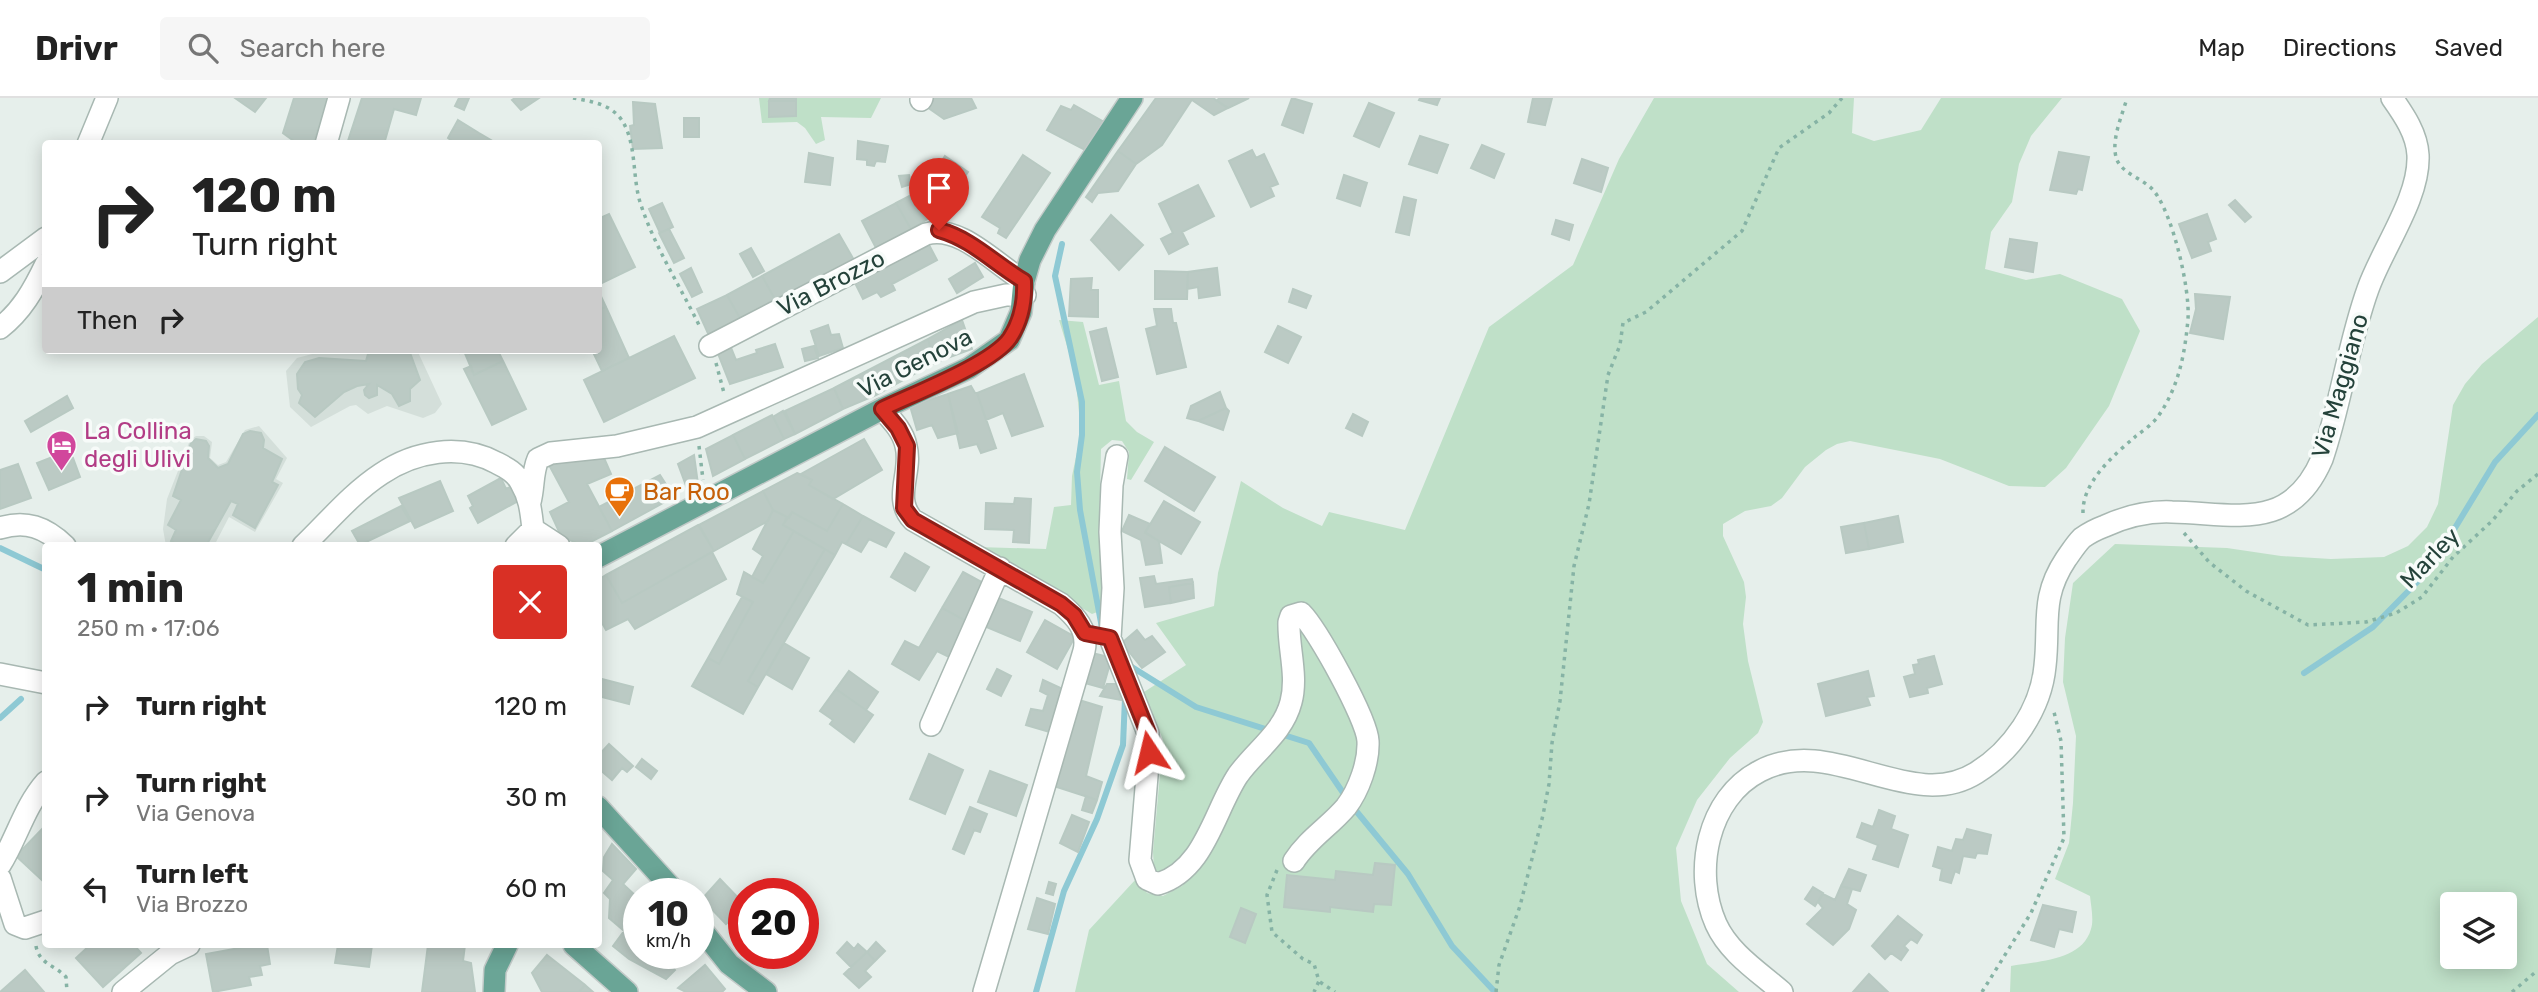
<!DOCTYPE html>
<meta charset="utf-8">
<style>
body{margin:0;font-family:Rubik,sans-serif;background:#f6f6f6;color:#222;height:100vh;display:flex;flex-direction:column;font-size:26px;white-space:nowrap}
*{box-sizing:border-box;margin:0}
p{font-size:23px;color:#767676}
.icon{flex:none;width:38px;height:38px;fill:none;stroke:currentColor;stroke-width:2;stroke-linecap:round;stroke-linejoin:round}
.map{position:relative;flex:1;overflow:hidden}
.sheet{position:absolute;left:42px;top:444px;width:560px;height:406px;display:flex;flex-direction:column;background:#fff;border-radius:7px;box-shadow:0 4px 18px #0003}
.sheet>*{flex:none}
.hud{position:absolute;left:42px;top:42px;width:560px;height:214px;border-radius:7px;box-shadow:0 4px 18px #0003;background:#fff;color:#222;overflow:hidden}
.tools{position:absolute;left:2440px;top:794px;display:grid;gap:14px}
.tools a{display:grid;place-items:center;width:77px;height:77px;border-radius:7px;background:#fff;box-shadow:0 4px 18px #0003;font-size:35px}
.speed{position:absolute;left:623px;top:780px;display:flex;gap:14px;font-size:35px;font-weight:700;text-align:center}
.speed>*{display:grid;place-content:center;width:91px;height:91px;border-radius:50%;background:#fff;box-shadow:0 4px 18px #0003;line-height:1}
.speed small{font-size:18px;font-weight:400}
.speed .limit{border:10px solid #d22;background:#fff;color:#111}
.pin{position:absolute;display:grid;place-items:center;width:60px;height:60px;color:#fff;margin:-72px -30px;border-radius:50% 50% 50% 0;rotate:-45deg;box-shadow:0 0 7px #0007}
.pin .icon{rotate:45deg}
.me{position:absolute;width:77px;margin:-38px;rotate:350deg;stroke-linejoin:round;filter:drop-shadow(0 0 5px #0008)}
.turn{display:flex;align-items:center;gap:24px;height:147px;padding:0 35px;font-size:32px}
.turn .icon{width:91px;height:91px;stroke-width:2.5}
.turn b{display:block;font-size:49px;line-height:60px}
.then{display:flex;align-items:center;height:66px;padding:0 35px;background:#0003;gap:14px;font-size:26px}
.round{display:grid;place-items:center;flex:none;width:74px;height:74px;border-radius:7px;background:#f6f6f6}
.overview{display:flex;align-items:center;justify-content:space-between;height:119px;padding:0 35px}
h1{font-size:42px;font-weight:700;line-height:52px}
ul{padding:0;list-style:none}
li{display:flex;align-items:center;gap:21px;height:91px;padding:0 35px}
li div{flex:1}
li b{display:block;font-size:26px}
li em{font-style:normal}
header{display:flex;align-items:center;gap:42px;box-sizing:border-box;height:98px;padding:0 35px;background:#fff;border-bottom:2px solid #e0e0e0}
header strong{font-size:33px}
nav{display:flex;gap:38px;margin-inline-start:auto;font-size:24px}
.search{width:490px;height:63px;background:#f6f6f6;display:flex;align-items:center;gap:18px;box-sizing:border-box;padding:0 24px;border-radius:7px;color:#767676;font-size:26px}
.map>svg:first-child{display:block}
</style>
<header>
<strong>Drivr</strong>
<div class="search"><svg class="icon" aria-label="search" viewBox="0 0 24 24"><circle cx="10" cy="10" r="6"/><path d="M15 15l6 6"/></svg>Search here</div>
<nav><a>Map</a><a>Directions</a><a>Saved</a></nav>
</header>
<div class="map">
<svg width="2538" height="894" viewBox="0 0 2538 894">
<rect width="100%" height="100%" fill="#e6efeb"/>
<path fill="#d4dfda" d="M378,252H417L442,306L435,315L423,320L387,308L368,316L356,307L350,308L311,329L290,309L286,273L297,260L316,255L359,256Z
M259,328L287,360L276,381L283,385L255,434L229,419L214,448H166L163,431L167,401L190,342L196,338H204L212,344L210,360L218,367L226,364L245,332Z"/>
<path fill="#bfe0c8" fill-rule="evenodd" d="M759,0H881L871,20L821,19L825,42L816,46L805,30L797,24L762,25Z
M1654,0H1854L1852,35L1874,43L1921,32L1941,0H2062L2031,38L2019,66L2012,104L1991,134L1985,171L2026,182L2060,176L2122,201L2140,233L2109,308L2066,370L2045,389L2009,388L1940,361L1850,343L1837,346L1826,352L1805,369L1782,400L1771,408L1745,413L1723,426V438L1744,484L1746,499L1743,526L1748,563L1763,624L1758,635L1730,660L1697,702L1676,750L1681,803L1707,866L1739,894H1075L1089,832L1136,781L1147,795L1163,798L1182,788L1199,772L1241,693L1255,671L1263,634C1248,649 1230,666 1220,685C1203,720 1196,754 1161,776L1154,772L1153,754L1163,642L1144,594L1186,567L1156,525L1214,508L1218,475L1241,383L1283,410L1322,428L1329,414L1405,432L1489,229L1573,167L1619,61Z
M2538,219V894H2010L2011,868C2038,863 2082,863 2091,831C2094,822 2091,808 2090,798L2055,781L2069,745L2073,705L2076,638L2063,584L2065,540L2073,485L2115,446L2227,450L2281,458L2331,461L2384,459L2408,448L2427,429L2438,406L2453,307L2465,286L2482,266ZM2452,807H2504V859H2452Z
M1059,222L1083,224L1099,287L1119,283L1126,323L1137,334L1154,344L1131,382L1127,381L1129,354L1122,343L1112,342L1101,351L1099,439L1102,492L1100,513L1092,516L978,449L1046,451L1054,409L1071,407L1072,378L1081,335L1075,274Z"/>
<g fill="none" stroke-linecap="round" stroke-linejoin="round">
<path stroke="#8ec9d4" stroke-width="6" d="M1062,146L1055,178L1082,304V337L1077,374L1080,412L1102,530
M0,450L46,472
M1127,566L1196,609L1309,645L1346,699
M2304,575L2373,529L2430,471L2495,364L2538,317
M0,620L21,601
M1352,708L1408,776L1452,848L1495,894
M1036,894L1064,793L1097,721L1123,647L1125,600"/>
</g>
<path fill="#bbcac4" stroke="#b8c9c2" stroke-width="2" d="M235,0H266L255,14Z
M294,0H329L313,46H298L283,35Z
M362,0H421L416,17L394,11L384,46H347Z
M459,0H469L464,12L455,8Z
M515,0H539L521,12L512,2Z
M770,0H796V3H769Z
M933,0H971L976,10L944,21L927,9Z
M1156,0H1193L1162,47L1136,66L1118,53Z
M1193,0H1213L1228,10L1214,17L1192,2Z
M1219,0H1249L1228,10L1217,3Z
M1292,0L1312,6L1303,35L1282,27Z
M1420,0H1440L1437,7L1419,2Z
M1533,0H1552L1545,27L1528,24Z
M769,3H796V18L769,19Z
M633,4L655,6L662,50L633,51L630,28L634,27Z
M1369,5L1394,15L1379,49L1354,38Z
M1074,7L1106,25L1087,53L1047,32L1061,8L1071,12Z
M684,20H699V39H684Z
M458,22L479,35L496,45L456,46L448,40Z
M1420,38L1448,47L1437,75L1409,66Z
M858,43L888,48L885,64L876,63L874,68L867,67V62L857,61Z
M1482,47L1504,56L1494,80L1471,70Z
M1252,52L1256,60L1264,56L1278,86L1270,89L1274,98L1251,109L1229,63Z
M1118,53L1136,66L1118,93L1098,95L1092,104L1086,99Z
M2059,54L2089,59L2082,92L2078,91L2076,96L2050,92Z
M809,55L833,60L830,87L805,84Z
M1023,57L1050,75L1006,140L998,135L1000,130L982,119Z
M945,58L968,74L939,114L911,131L896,105L925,90Z
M1582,61L1608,70L1601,94L1574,85Z
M909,77L911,86L902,89L899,78Z
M1344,77L1367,85L1360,108L1337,100Z
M1198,87L1214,118L1182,134L1188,146L1169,156L1161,141L1173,135L1159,106Z
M1404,99L1416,102L1409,137L1396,134Z
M2235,102L2251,119L2245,124L2229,107Z
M662,105L673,129L660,135L649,111Z
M896,105L911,131L876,150L862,123Z
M609,116L635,169L598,187V121Z
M2207,116L2216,141L2208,144L2211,153L2192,160L2179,126Z
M1111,117L1143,147L1119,172L1091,142Z
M1556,122L1573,127L1569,142L1552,136Z
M669,131L684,160L674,165L659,135Z
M839,136L854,162L777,205L762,178Z
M2010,141L2037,145L2033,174L2005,169Z
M928,145L937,162L892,186L895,192L881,199L877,194L863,201L855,185Z
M751,150L764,173L753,179L740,156Z
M975,165L983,179L957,195L949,181Z
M691,170L702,194L692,199L680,176Z
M1217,170L1220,197L1199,200L1198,189L1187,191L1188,174Z
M1155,173L1188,174L1187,201H1155Z
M762,178L777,205L742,224L727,197Z
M1092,180L1091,192H1098V219L1069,218L1071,181Z
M1293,191L1311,198L1306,210L1289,204Z
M598,192L606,209L598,212Z
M2195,196L2230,199L2223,241L2190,235L2196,211Z
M727,197L742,224L710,240L697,211Z
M606,209L629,260L602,273L592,252H598V212Z
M1154,211H1171L1173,225H1176L1186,269L1157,276L1146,231L1157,228Z
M962,222L972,251L934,265L928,241Z
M828,227L831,237L839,236L843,250L819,258L811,233Z
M1278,228L1301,239L1288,265L1265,254Z
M1106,230L1118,279L1102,283L1090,234Z
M674,238L695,280L604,324L584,282Z
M928,241L934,265L876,297L843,311L834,290Z
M728,242L736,262L757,255L756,252L775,246L783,269L730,286L715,248Z
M814,248L818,260L805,263L802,251Z
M391,252H409L420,282L410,291V303L399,308L392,296L377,287V297L369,300L365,297L364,292L369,286L357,288L344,294L315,319L299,305L302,297L298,291L297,276L305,264L319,260L366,263L368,256Z
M458,252H500L498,253L503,263L474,277L464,253L460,255Z
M503,263L526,311L492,327L464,271L471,268L474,277Z
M1024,276L1043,328L1012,338L1003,315L986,322L977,295Z
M971,288L975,295H977L996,350L981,355L977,346L960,350L948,296Z
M834,290L843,311L795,336L785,313Z
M1220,294L1226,310L1198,323L1187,320L1191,308Z
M948,296L958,335L938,340L932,327L917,332L910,308Z
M67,298L73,310L31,334L25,323Z
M1226,310L1229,313L1223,332L1198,323Z
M783,313L795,336L784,341L773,319Z
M1353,316L1368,324L1362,338L1346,330Z
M772,317L784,341L745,361L733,337Z
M250,333L261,335L264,342L263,350L282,361L272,384L278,387L255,430L233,417L238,406L231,403L206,448H179L171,443L176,432L168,427L181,402L173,398L191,345L196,341L206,343L209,348L208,360L218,370L228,366L243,336Z
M733,337L745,361L713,378L706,351Z
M864,341L882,372L833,401L809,387L812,382L801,376Z
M1165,349L1215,379L1194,413L1145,383Z
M60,356L63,363L73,360L80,379L49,392L37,365Z
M694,357L698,386L688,393L678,366Z
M604,360L611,376L587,386L612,433L583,448L561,438L550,414L569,404L548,365Z
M18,366L31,400L0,411V372Z
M797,375L812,382L809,387L843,406L827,433L792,414L789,420L773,412L763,393Z
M660,377L674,399L612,433L599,409Z
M501,380L506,391L510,389L518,403L478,425L470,410L473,408L468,398Z
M440,383L453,413L415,430L399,400Z
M763,393L773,412L768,423L714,453L699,427Z
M1015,400L1031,401L1029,445L1013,444L1014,432L985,431L986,405L1014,406Z
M1164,403L1200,424L1181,456L1145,435Z
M843,406L863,418L846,446L842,444L835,457L783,427L792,414L827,433Z
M401,408L410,423L360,447L352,433Z
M773,412L787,419L783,427L794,433L763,485L752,479L763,458L753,451Z
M1129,417L1150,426L1145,434L1159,443L1162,465L1146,467L1141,442L1122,433Z
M863,418L894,435L886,449L869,441L861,454L846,446Z
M1898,418L1903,444L1869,451L1864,425Z
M1864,425L1869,451L1846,455L1841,429Z
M698,427L714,453L622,505L606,477Z
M794,433L825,451L748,583L758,589L743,616L692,588L708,560L719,566L753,504L737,496L744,474L763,485Z
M825,451L835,457L758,589L748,583Z
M712,454L726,481L635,531L628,521L606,532L598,518V482L606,477L622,505Z
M905,455L929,469L915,493L891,479Z
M963,474L987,487L970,525L942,510Z
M1154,478L1156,486L1192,481L1193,485L1169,489L1171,505L1145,509L1140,480Z
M1193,485L1194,500L1171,505L1169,489Z
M742,499L753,504L719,566L708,560Z
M996,499L1032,514L1020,543L984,528Z
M942,510L970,525L951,560L937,553L919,582L892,566L905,543L919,550Z
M1045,522L1075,539L1057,571L1027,554Z
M1137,532L1145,542L1152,538L1165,554L1142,570L1122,545Z
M784,545L809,560L792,591L766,576Z
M1092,555L1105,558L1109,569L1103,590L1085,585Z
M1934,558L1942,586L1927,590L1928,595L1910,599L1904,579L1915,576L1913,567L1919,566L1918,562Z
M997,571L1011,578L1001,598L987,591Z
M849,573L878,594L866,612L836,591Z
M1868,573L1874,598L1867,599L1870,607L1826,618L1818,586Z
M598,580L633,589L629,606L598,598Z
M1043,582L1065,592L1053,635L1026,627L1031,611L1043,613L1048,597L1040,593Z
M1107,586H1116L1121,602L1100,598Z
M836,591L873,617L854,644L830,626L833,622L820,613Z
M1079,602L1102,609L1086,678L1102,684L1097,702L1054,688Z
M609,646L633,668L627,674L622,670L612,682L598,670V658Z
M929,656L963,672L945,716L910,701Z
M642,661L657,673L651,681L636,669Z
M990,673L1027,687L1016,718L978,704Z
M1086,698L1097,702L1092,715L1082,712Z
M970,709L987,716L980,734L974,732L964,756L953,751Z
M1879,712L1895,718L1891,731L1908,737L1898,769L1873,761L1878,747L1857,739L1862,725L1873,729Z
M1072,717L1089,724L1078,754L1060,745Z
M43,730L46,732L44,784L16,758Z
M1967,731L1991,737L1987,756L1977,755L1975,760L1963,758L1959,775L1955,773L1951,785L1940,782L1942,771L1933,768L1938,749L1952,753L1956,741L1963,742Z
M612,746L636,771L623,786L639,801V818L624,833L609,820L610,801L604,795L613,782L603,773L604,759Z
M1375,765L1395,767L1391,807L1374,806L1373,814L1330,809V814L1284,809L1287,777L1335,782L1336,773L1373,777Z
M1849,771L1866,777L1860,793L1841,788Z
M720,781L744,806V809L726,826L702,801Z
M1049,784L1056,786L1053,797L1046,795Z
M1841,788L1852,791L1847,806L1856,812L1849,831L1833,847L1807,826L1823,810L1818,804L1823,796L1835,802Z
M1813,789L1823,795L1815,808L1805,801Z
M1037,800L1055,806L1048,836L1028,831Z
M2043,807L2076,814L2072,834L2059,831L2054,849L2031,842Z
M1241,810L1256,816L1245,845L1230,839Z
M1898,818L1922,837L1917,845L1911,841L1904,848L1908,852L1901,862L1891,855L1885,861L1872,848Z
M627,829L639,840V856H657L675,872L666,881L629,861L613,848Z
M847,844L854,851L858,846L867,854L851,869L837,855Z
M876,844L885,853L875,863L867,854Z
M90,847H134L141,855L103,889L76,860Z
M256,847H267L270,866L260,868L262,877L249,879L251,887L213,894L206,856Z
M338,847H372L369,869L335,865Z
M428,847H465L463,863L471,865L475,894H422Z
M867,854L875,863L865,873L871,879L859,890L844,876Z
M547,857L585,887L579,894H542L532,875Z
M705,867L725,891L722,894H686L678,890Z
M25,872L44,894H0Z
M1869,876L1888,894H1853Z
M585,887L593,894H579Z"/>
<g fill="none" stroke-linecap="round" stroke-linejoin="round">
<defs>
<path id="minor" d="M921,2L922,0
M88,46L107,0
M326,46L339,0
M0,174L46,140
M0,230C22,213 34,191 46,166
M710,248L926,136C960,126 996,167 1024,183
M882,311C892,322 903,333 906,348C913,374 892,400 913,422L1061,506C1075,518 1089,532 1084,553L984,894
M1117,358L1112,387L1110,434L1113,490L1110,540L1148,635L1149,654L1140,762L1147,781L1158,786C1205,772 1214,713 1238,677C1256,652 1283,635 1291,604C1298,578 1288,549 1289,524L1291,518L1301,515C1317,531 1367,621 1368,643C1369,664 1359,692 1346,709C1330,728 1308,741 1294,763
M530,404C534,389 532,375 538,361L551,355L617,348L697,329L974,204L1006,197H1025
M0,430C26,422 45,429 65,448
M533,431L559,448
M303,448C328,424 352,395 381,376C415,353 460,345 497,365C507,370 516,375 521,385C530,400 531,414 533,431
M516,448L533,431
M0,576L46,585
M931,627L1000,470
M0,767C17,740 24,709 46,684
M0,780L15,826L25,830L46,823
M123,894L170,856L189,847
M1782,894C1759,874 1729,855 1716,826C1693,774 1707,700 1760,673C1831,635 1911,716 1976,675C2012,653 2041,611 2045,568C2050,525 2040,500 2066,461C2071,454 2076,446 2082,440C2089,435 2097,431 2105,428C2125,419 2150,413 2172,414C2235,415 2290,435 2322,361C2341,306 2348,246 2368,191C2382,151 2420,100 2418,57C2417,36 2404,17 2392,0"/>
<path id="major" d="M598,459L882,311L969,270L1009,242L1021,214L1024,183L1030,162L1045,132L1132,0
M598,709L677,796
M698,827L729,866L766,894
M574,847L627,894
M494,894L495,872L507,847"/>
</defs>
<use href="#minor" stroke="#a8b8b2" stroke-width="24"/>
<use href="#major" stroke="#c2cac8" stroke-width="24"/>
<path stroke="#86b3a5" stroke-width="3.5" stroke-dasharray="3.5 5" stroke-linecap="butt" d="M573,0C590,3 610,6 621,21C637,44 632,78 640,104C654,148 680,188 700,229
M716,265L724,295
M699,348L703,382
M2083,415C2082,384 2114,357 2136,338C2144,332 2154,325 2159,317C2179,288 2185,255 2188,221C2190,190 2173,117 2154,93C2144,81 2123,76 2117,62C2110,44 2122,18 2127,0
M2184,435L2209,464L2246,493L2308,527L2366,524L2396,515L2422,499L2453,459L2492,423L2517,393L2538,376
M1277,772L1267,797L1272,834L1303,861L1314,866L1319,883L1314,894
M36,848C39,866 55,867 66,879L67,894
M1320,884L1335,894
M1496,894L1499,867L1520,808L1543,717L1549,686L1552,645L1560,603L1574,468L1589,406L1608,277L1620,247L1623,225L1646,214L1742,133L1779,50L1829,15L1842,0
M1982,894L2031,815L2064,740L2061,643L2054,614
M2512,894L2538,872"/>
<use href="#minor" stroke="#fff" stroke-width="21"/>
<use href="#major" stroke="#6aa596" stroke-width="21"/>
</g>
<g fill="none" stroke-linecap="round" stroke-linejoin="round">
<defs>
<path id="route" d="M939,132C972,141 995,166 1024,183C1025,203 1021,223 1010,240C992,266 913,296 882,311L898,330L907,348L904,410L913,422L1061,506L1074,517L1085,535L1110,540L1148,635L1149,654"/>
</defs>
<use href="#route" stroke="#8d1f18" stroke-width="18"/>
<use href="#route" stroke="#d93025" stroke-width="12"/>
</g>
<defs>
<symbol id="hotel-pin" viewBox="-11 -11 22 30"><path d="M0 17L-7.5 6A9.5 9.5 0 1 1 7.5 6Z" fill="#d1479c" stroke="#f7fbf9"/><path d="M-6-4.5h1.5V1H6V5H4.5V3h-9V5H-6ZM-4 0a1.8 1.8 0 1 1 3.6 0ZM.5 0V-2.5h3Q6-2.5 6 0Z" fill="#fff"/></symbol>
<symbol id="cafe-pin" viewBox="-11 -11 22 30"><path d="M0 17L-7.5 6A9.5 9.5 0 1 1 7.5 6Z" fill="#e8710a" stroke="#f7fbf9"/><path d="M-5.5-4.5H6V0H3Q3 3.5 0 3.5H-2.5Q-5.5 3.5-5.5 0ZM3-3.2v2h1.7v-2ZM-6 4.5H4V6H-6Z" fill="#fff"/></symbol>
</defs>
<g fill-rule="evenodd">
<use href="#hotel-pin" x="44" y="330" width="35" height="47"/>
<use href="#cafe-pin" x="602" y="376" width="35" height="47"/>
</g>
<g text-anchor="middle" stroke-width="7" stroke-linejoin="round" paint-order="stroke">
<g font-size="24" fill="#24423a" stroke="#f7fbf9">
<text transform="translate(831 185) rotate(-27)" y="8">Via Brozzo</text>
<text transform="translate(915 265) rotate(-27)" y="8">Via Genova</text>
<text transform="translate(2340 288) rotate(-74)" y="8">Via Maggiano</text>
<text transform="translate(2430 460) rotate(-46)" y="8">Marley</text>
</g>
<g font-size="24" fill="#b23c85" stroke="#f7fbf9" text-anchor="start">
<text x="84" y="341">La Collina<tspan x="84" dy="28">degli Ulivi</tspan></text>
</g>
<g font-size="24" fill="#c56008" stroke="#f7fbf9" text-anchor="start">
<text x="643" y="402">Bar Roo</text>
</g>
</g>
</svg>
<div class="tools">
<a><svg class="icon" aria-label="layers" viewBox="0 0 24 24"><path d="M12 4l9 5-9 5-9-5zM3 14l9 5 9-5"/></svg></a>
</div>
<div class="speed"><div>10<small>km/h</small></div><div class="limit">20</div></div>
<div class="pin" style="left:939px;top:132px;background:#d93025"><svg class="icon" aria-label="arrive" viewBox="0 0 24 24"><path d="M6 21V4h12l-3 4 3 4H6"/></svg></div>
<svg class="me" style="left:1149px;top:654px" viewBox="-20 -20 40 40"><path d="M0-17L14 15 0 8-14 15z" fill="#d93025" stroke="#fff" stroke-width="4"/></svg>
<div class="hud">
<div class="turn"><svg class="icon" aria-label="right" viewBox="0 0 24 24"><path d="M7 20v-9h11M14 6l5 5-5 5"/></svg><div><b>120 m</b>Turn right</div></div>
<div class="then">Then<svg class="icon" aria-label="right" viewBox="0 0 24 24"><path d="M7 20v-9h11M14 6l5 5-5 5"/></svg></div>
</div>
<section class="sheet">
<div class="overview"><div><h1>1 min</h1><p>250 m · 17:06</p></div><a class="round" style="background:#d93025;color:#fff"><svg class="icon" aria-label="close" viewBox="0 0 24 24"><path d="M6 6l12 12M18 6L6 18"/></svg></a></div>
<ul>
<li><svg class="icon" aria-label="right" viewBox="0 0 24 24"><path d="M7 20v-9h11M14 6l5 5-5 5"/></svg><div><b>Turn right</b></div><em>120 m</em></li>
<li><svg class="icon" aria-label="right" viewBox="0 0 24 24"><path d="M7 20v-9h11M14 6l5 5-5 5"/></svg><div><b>Turn right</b><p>Via Genova</p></div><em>30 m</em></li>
<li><svg class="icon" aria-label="left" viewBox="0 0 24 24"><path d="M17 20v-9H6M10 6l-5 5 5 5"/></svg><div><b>Turn left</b><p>Via Brozzo</p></div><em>60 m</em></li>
</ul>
</section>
</div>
